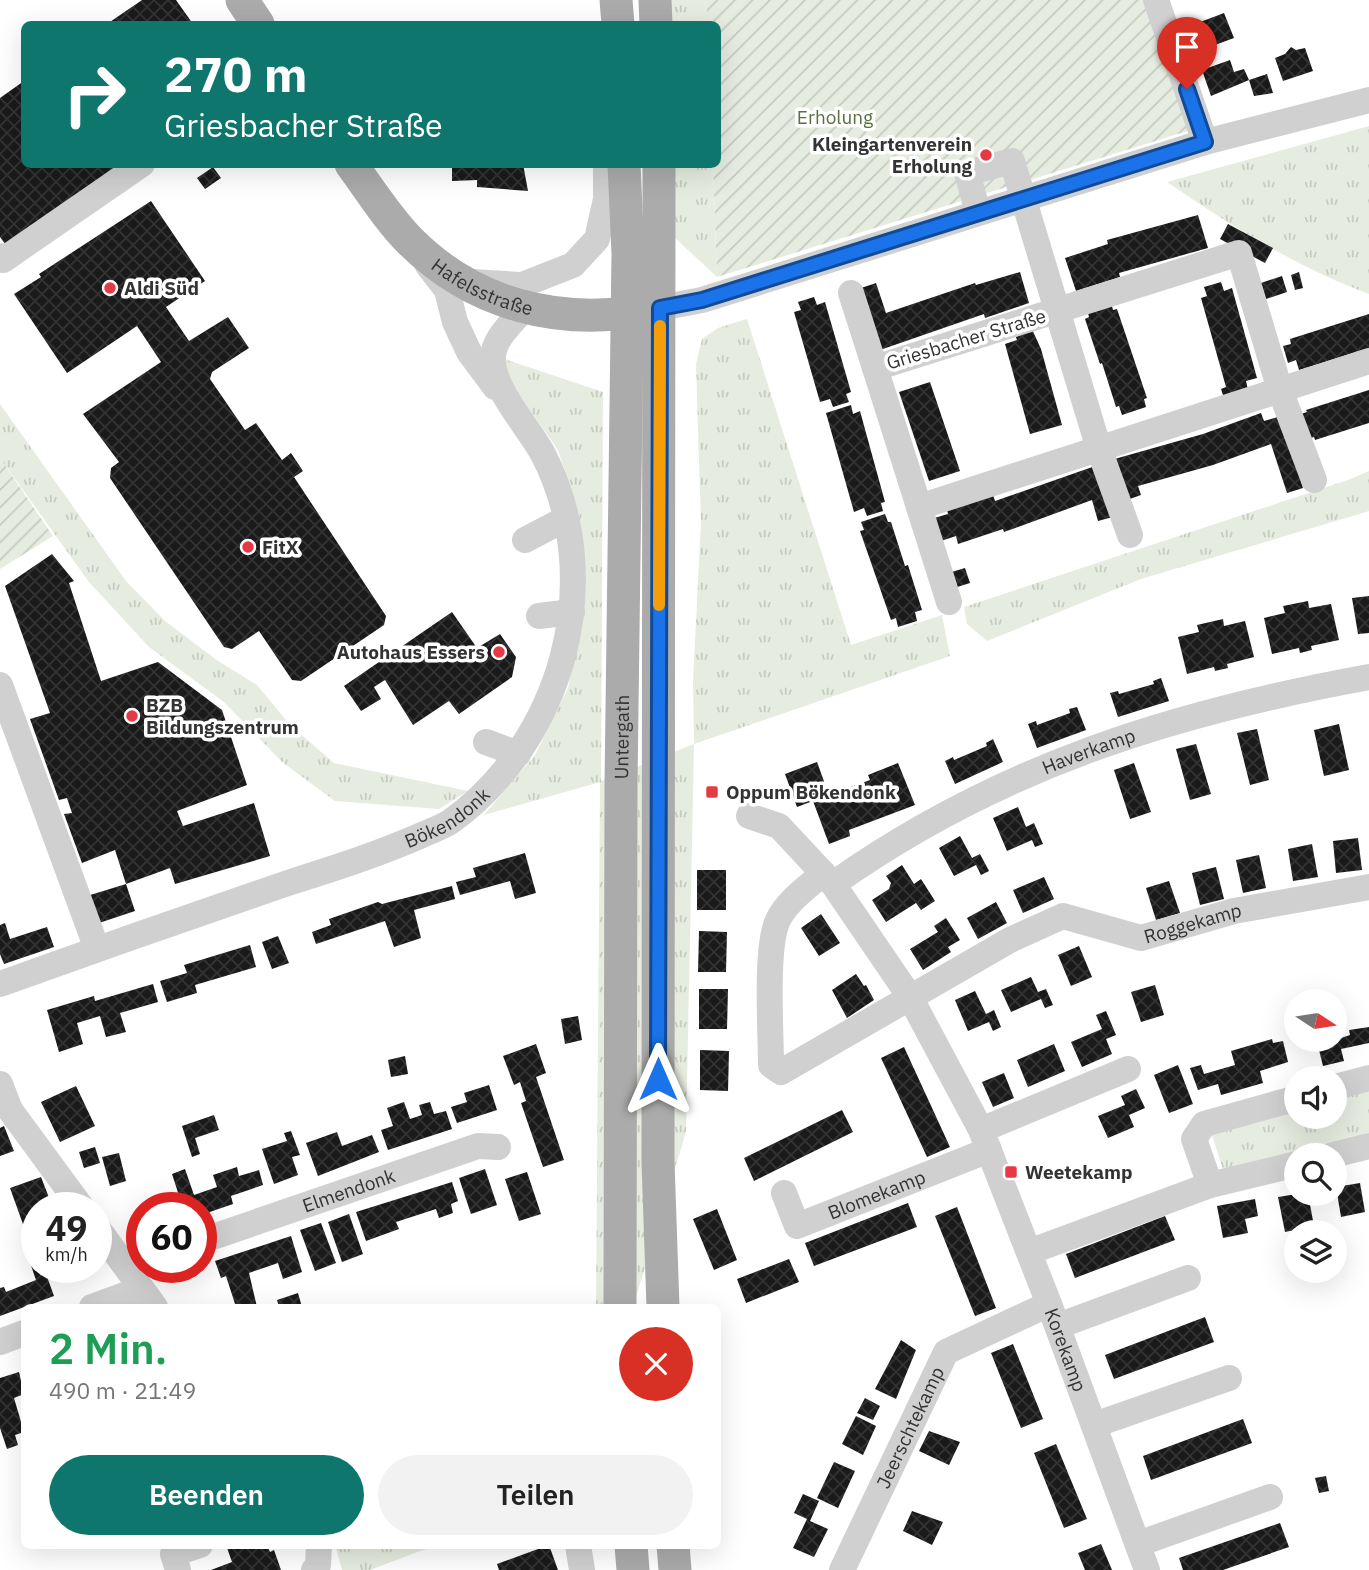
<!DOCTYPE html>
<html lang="de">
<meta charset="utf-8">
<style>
body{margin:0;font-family:"IBM Plex Sans",sans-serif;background:#f2f2f2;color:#222;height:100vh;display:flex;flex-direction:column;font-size:26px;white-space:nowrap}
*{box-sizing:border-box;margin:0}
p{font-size:23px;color:#767676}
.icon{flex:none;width:38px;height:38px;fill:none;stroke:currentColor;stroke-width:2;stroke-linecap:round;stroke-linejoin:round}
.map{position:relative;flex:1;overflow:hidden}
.side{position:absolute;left:21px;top:1304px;width:700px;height:245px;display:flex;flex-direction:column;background:#fff;border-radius:10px;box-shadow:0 7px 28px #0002}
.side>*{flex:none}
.hud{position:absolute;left:21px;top:21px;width:700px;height:147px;border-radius:10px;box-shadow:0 7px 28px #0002;background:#0f766e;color:#fff;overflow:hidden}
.needle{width:46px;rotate:102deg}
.controls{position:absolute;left:1284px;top:989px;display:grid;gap:14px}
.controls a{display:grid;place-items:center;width:63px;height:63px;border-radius:50%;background:#fff;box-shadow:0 7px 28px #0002;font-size:35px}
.speed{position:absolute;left:21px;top:1192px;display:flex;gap:14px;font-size:35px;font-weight:700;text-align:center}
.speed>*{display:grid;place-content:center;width:91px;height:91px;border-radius:50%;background:#fff;box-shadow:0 7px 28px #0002;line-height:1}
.speed small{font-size:18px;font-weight:400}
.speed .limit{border:10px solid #d22;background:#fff;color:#111}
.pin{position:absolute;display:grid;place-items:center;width:60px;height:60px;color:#fff;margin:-72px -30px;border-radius:50% 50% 50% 0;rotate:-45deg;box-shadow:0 0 7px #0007}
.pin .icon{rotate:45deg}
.me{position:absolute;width:77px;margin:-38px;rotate:0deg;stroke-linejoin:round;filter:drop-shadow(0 0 5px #0008)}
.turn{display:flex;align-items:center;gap:24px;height:147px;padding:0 28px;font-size:32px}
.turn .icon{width:91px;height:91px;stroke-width:2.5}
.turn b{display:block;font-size:49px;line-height:60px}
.round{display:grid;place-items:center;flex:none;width:74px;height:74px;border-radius:37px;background:#f2f2f2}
.overview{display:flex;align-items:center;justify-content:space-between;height:119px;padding:0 28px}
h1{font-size:42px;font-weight:600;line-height:52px;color:#1e9e55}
.cta{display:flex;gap:14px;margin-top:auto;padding:14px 28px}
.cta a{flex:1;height:80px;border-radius:42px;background:#0f766e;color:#fff;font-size:28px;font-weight:600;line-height:80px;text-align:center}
.cta a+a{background:#f2f2f2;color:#222}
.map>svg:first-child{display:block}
</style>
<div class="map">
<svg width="1369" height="1570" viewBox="0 0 1369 1570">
<defs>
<pattern id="grass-tufts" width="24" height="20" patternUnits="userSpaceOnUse" patternTransform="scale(1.75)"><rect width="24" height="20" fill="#e6ecdf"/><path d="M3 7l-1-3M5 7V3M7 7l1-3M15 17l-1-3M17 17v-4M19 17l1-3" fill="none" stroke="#c6cbc0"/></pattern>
<pattern id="garden-furrows" width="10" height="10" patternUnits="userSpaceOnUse" patternTransform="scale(1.75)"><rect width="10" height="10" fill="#e6ecdf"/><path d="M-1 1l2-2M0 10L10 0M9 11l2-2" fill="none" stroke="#c6cbc0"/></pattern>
<pattern id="building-cross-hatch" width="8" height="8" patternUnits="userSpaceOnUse" patternTransform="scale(1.75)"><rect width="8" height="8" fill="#1a1a1a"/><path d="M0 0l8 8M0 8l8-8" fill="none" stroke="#333"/></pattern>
</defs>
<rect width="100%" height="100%" fill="#fff"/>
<path fill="url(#grass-tufts)" d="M665,0H707V24H666Z
M1369,126V294C1298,268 1230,225 1167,182Z
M670,165H713L717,277L672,235Z
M747,319L851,645L942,615L950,656L694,744L686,1132L633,1307H596L600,782L484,815L535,755L568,688L583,614L573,495L558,450L515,389L504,368V359L603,392L601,781L694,744L693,682L701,522L696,364L702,339L718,328Z
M0,404L126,581L165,621L218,661L257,685L291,726L334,763L468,791L439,809L335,801L282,762L224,702L149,647L89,582L0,458Z
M1369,471V511L1141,579L987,641L967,624L964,607L1348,480Z
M1369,1087V1133L1224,1173L1211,1132L1297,1107V1116H1335V1095Z
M335,1545H436L370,1570H342Z"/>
<path fill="url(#garden-furrows)" d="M707,0H1148L1194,129L717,277L713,165L718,164V24H707Z
M0,458L53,536L0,569Z"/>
<path fill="url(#building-cross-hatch)" d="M142,0H176L193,24H107Z
M1224,13L1234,38L1204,49L1195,24Z
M1291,47L1296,50L1305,48L1313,71L1283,81L1275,58L1285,54Z
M1230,60L1234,72L1244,69L1249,80L1211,96L1202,70Z
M1267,74L1273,93L1254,96L1249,80Z
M24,81V164H120L5,244L0,237V98Z
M452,164H523L528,191L477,187V180L452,181Z
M213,167L221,178L205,189L197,178Z
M151,201L205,281L166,307L189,341L228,317L249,348L212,372L210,379L245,430L256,423L282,460L291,453L303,471L294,477L386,616L384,625L301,681L292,680L259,631L232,649L224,647L110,478L111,468L119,462L83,414L161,362L137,326L67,373L14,294L41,277L39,274Z
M1198,215L1208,248L1119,273L1120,277L1076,291L1065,258L1108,244L1107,240Z
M1228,224L1273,248L1265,263L1220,239Z
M1020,272L1029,303L985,318L984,314L880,350L861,288L876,283L886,313L975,283L976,285Z
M1299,272L1303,288L1295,290L1291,275Z
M1282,276L1287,292L1263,300L1258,284Z
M1221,282L1224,291L1232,288L1257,378L1246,381L1248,390L1224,398L1221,389L1226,387L1201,298L1207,296L1204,287Z
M814,297L817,305L825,302L851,392L846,394L849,402L833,407L830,399L820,402L794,312L801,310L798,302Z
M1111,302L1113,310L1117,309L1147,398L1144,399L1146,407L1122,415L1119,406L1116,407L1102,363L1100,364L1085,319L1089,317L1087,309Z
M1369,314V348L1299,370L1296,360L1288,363L1283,346L1291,344L1290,339Z
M1031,327L1041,349L1062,425L1030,434L1005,344L1017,340L1014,332Z
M930,382L960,471L929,481L899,392Z
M1369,390V423L1315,440L1314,437L1306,440L1298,415L1307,412L1306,410Z
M851,405L853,414L860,411L885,502L881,503L883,511L867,516L864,508L854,512L826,413Z
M1261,413L1264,421L1281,416L1303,488L1287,493L1271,444L1213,465L1138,486L1141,495L1124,501L1111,460L1203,434Z
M1098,465L1113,517L1098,521L1092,500L1004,532L1003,529L958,544L956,536L941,541L934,518L948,514L947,510L993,495L995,501Z
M885,514L888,522H891L905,566L908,565L922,610L915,612L917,621L898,627L896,618L891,620L860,531L864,530L861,522Z
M52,554L74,581L69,583L101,681L158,662L222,710L247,785L177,811L183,826L254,803L270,856L175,884L170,868L126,884L115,850L82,863L64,814L72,813L67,798L59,800L30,719L50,713L5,586Z
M965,568L970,583L954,588L948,573Z
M1369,596V633L1358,634L1352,598Z
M1308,601L1309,608L1331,604L1339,640L1311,646L1312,650L1300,653L1299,648L1272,654L1264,618L1285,613L1283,606Z
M452,612L477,648L500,634L516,657L512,677L459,714L449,701L413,725L385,680L374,687L381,699L361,711L344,686Z
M1223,619L1224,626L1245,621L1254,657L1227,664L1228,668L1215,671L1214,667L1187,674L1178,637L1199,632L1197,625Z
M1161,678L1169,701L1118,717L1110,693L1118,691L1119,694L1154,684L1153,681Z
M1077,707L1086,730L1037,748L1028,724L1036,721L1037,725L1070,713L1069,709Z
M1339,724L1349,770L1324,776L1314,730Z
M1257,729L1269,780L1250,785L1237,733Z
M993,739L1003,762L955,784L945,761L953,757L954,760L987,746L986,743Z
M1196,744L1211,794L1190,800L1176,749Z
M817,762L829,795L870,780L868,775L898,763L915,805L849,830L850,836L829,844L813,801L797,807L785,774Z
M1134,763L1151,812L1130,819L1114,770Z
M1018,807L1026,827L1034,823L1043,844L1035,847L1032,840L1007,851L993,818Z
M960,836L972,858L980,854L989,871L981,875L976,865L954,876L939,848Z
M1358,838L1362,870L1336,873L1333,841Z
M1312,844L1318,877L1293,881L1288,849Z
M525,853L536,893L515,899L510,881L460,895L456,882L476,877L473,868Z
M1259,855L1266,888L1243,893L1236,860Z
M902,865L914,884L921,879L935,901L921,910L916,903L886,922L872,900L889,889L891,883L886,876Z
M1216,867L1224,899L1200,905L1192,873Z
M697,870H726V910H697Z
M1044,877L1054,899L1023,913L1013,890Z
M1169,881L1180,913L1156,920L1146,888Z
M126,884L135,911L96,924L87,896Z
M452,886L455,899L414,910L421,938L394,947L385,921L316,944L312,932L331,925L329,919L378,902L382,904Z
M996,902L1007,923L978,939L967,918Z
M821,914L840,943L819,956L801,928Z
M946,918L960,940L948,947L951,952L923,970L910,949L938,932L934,926Z
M5,923L10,939L47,927L54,947L4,964L0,954V925Z
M699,931L727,932L726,972H698Z
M278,936L289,963L272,969L262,942Z
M250,945L256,967L195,985L197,993L167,1002L160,981L187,973L184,965Z
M1079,946L1092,977L1071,986L1058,955Z
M856,974L864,986L866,985L874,1000L847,1018L832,990Z
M1031,977L1038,992L1046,989L1053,1005L1045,1008L1041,999L1011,1012L1001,990Z
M153,984L158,1002L120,1013L126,1032L106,1037L100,1016L77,1023L83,1044L59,1052L47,1010L94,996L95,1001Z
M1155,985L1164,1015L1141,1022L1131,992Z
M699,989H728L727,1029H699Z
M975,991L986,1014L994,1010L1001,1027L993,1031L989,1022L968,1031L955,1000Z
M1106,1011L1116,1035L1106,1039L1112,1054L1082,1067L1071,1042L1102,1029L1096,1015Z
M578,1016L582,1040L565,1044L561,1019Z
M1369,1027V1043L1341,1049L1344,1061L1323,1066L1317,1042L1335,1040L1350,1035L1349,1030Z
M1272,1039L1273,1043L1283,1041L1288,1062L1260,1071L1263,1083L1221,1095L1218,1084L1198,1090L1190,1068L1201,1065L1204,1074L1235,1065L1231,1051Z
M536,1044L546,1073L536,1077L564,1160L543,1167L521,1103L526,1101L520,1082L514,1085L503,1056Z
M1054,1044L1065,1071L1028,1087L1017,1060Z
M904,1047L950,1147L927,1157L881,1058Z
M700,1050L729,1051L728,1091L700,1090Z
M405,1056L408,1074L391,1077L388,1060Z
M1178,1065L1193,1104L1169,1113L1154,1075Z
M1004,1073L1014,1098L993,1107L982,1082Z
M489,1085L497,1110L457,1123L451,1107L467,1102L464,1093Z
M76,1086L95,1126L60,1142L41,1102Z
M1136,1089L1145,1108L1129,1115L1134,1127L1108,1138L1098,1116L1125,1105L1121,1096Z
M404,1102L410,1119L422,1115L419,1105L430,1102L434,1114L446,1111L452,1129L388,1150L381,1130L393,1126L387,1108Z
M842,1110L853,1132L754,1181L744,1158Z
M214,1115L219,1130L195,1138L200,1154L192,1157L182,1126Z
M4,1126L14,1151L0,1156V1128Z
M291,1131L300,1155L292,1157L298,1175L274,1184L262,1149L287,1141L284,1133Z
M337,1132L342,1146L372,1135L379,1152L318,1176L306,1143Z
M95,1147L100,1163L84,1168L79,1152Z
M119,1153L126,1181L110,1186L102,1157Z
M237,1167L239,1176L259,1170L263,1185L231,1196L233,1204L201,1215V1208H183L172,1174L185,1169L194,1195L217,1187L213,1175Z
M485,1169L497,1205L471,1214L459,1178Z
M527,1172L541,1214L519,1221L505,1179Z
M41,1177L53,1208H37V1222L24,1227L10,1188Z
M452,1182L458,1201L451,1204L453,1213L439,1218L436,1209L396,1222L399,1229L366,1241L356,1212Z
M1360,1183L1365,1212L1341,1217L1336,1187Z
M1297,1194H1308L1314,1226L1285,1232L1278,1197Z
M1255,1199L1258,1216L1245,1219L1248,1233L1223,1238L1217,1206Z
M908,1203L917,1227L814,1266L805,1243Z
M957,1207L996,1308L975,1316L935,1216Z
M717,1209L737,1260L714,1270L693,1219Z
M349,1214L363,1254L342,1262L328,1222Z
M1165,1216L1175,1240L1075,1278L1066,1254Z
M321,1223L336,1263L315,1271L300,1230Z
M291,1236L302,1272L283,1279L278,1263L249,1273L257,1307H236L226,1276L221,1278L215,1261Z
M37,1251V1267H56L45,1271L54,1296L0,1316V1288L4,1287L6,1292L36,1280L27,1254Z
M789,1259L799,1282L746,1303L737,1279Z
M298,1293L302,1307H279L277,1300Z
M1205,1317L1214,1342L1114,1379L1105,1355Z
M901,1340L916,1350L896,1399L875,1389Z
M1013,1344L1043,1419L1021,1428L991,1353Z
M19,1372L24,1394L14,1398L24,1432L15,1435L18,1445L7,1449L0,1428V1378Z
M865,1398L880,1406L873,1420L857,1413Z
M856,1416L876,1426L863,1455L842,1444Z
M1243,1419L1252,1443L1151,1480L1143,1456Z
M929,1431L960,1442L949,1465L919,1451Z
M1056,1444L1087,1519L1064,1528L1034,1453Z
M834,1462L855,1471L838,1508L817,1498Z
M1326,1476L1329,1491L1319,1493L1315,1478Z
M803,1494L819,1501L810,1521L828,1529L814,1557L793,1548L807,1519L794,1513Z
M912,1511L943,1522L932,1545L903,1531Z
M1280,1523L1289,1547L1223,1570H1183L1179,1558Z
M1101,1544L1112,1570H1085L1078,1553Z
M226,1545H267L270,1552L274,1550L281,1570H211L232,1562Z
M549,1545L558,1570H499L497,1564Z"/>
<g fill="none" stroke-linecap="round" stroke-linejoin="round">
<g stroke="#d0d0d0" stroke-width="26">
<path d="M1156,0L1205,142"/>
<path d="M978,212L967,173L1012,161L1099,449L1130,535"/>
<path d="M1239,253L1280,390L919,507L875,368Z"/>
<path d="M0,256L3,260L142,164"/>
<path d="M427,264L447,290L455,322L469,352L495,387"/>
<path d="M472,282L522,285L573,265L597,239L606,199V164"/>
<path d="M851,293L875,368"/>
<path d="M660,308L702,300L1205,142L1369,100"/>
<path d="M1314,480L1280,390L1369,361"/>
<path d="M919,507L949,602"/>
<path d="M525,540L565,519"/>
<path d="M539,616L572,612"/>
<path d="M0,685L97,949"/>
<path d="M486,742L518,754"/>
<path id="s1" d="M749,816L779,826L833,884L910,997L981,1130L1049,1304L1147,1570"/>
<path id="s2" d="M823,873C808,887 787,901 778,920C765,947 771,1032 771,1065L781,1072L1010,940L1063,916L1141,938L1234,911L1369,887"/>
<path id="s3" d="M833,884C998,767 1172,713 1369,677"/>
<path id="s4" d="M0,984C97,949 194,915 291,882C335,868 379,854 422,835C431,831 442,827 450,822C563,741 607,581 544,456C530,428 491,389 493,357C494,338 512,323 524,309"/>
<path d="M0,1084L10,1110L82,1208"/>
<path d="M1335,1087L1369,1078"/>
<path d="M981,1130L1128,1069"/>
<path d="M1333,1155L1369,1146"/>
<path d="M1210,1185L1297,1164"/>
<path id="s5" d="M784,1193L797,1226L989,1150"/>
<path d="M96,1226L155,1307"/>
<path id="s6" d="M201,1241L478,1146L498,1147"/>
<path d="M1029,1252L1210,1185L1194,1139L1204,1124L1297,1098"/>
<path d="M92,1307L141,1289"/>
<path d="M1058,1326L1188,1278"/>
<path d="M0,1342L24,1333"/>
<path d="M1094,1425L1229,1378"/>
<path d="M1138,1544L1270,1497"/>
<path d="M578,1545L582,1570"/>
<path d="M178,1570L173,1554L200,1545"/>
<path d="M314,1570L318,1565L319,1545"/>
<path id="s7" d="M842,1570L946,1352L1049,1304"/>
</g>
<g stroke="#ababab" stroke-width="33">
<path d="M242,0L258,24"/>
<path d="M616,0L618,24"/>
<path d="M655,0L656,24"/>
<path id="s8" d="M351,164C370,190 388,219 410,241C474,305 559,326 647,310"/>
<path d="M659,164L658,1162L663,1307"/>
<path id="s9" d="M620,1307L621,785L628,254L624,164"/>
<path d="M631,1545L633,1570"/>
<path d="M673,1545L675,1570"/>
</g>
</g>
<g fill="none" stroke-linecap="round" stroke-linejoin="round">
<defs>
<path id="route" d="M658,1079L660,308L702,300L1205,142L1187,89"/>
</defs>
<use href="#route" stroke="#114b97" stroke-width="18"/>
<use href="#route" stroke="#1a73e8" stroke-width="12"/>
<path stroke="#f59e0b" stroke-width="12" d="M659,605L660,326"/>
</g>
<g fill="#e63946" stroke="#fff" stroke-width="2.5">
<circle cx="986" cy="155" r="7"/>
<circle cx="110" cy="288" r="7"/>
<circle cx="248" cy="547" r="7"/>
<circle cx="499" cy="652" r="7"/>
<circle cx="132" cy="716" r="7"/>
<rect x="705" y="785" width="14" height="14" rx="3.5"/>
<rect x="1004" y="1165" width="14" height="14" rx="3.5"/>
</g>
<g text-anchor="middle" stroke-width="7" stroke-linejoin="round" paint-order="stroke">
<g font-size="19" fill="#56703f" stroke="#fff">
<text x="835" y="124">Erholung</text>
</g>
<g font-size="19" font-weight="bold" fill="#333" stroke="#fff" text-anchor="start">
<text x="972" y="151" text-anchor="end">Kleingartenverein<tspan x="972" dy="22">Erholung</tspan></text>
<text x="124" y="295">Aldi Süd</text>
<text x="262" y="554">FitX</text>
<text x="485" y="659" text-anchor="end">Autohaus Essers</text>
<text x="146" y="712">BZB<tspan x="146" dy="22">Bildungszentrum</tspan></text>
<text x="726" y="799">Oppum Bökendonk</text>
<text x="1025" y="1179">Weetekamp</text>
</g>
<g font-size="19" fill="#333" stroke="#fff">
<text dy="7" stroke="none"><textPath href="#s8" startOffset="184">Hafelsstraße</textPath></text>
<text transform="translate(966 339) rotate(-17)" y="7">Griesbacher Straße</text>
<text dy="7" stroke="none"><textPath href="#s9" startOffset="570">Untergath</textPath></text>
<text dy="7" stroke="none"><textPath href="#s3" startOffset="289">Haverkamp</textPath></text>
<text dy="7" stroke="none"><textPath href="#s4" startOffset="478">Bökendonk</textPath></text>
<text dy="7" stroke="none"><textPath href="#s2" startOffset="681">Roggekamp</textPath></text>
<text dy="7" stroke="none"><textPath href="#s6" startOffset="156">Elmendonk</textPath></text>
<text dy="7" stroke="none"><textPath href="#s5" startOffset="121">Blomekamp</textPath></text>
<text dy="7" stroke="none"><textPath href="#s1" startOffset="634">Korekamp</textPath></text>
<text dy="7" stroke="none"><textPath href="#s7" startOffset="158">Jeerschtekamp</textPath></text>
</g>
</g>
</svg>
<div class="controls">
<a><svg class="needle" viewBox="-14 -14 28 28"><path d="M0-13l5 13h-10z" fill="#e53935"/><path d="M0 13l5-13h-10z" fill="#767676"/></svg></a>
<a><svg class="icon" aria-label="sound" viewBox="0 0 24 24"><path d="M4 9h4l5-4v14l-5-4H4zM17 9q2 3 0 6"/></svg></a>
<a><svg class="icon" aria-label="search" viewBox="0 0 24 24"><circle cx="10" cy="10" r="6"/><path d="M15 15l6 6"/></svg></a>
<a><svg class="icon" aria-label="layers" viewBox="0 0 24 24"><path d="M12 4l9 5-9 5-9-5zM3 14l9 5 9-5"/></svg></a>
</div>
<div class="speed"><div>49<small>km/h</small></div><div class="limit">60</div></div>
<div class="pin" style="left:1187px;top:89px;background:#d93025"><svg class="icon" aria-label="arrive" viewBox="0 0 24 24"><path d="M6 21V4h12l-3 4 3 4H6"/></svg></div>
<svg class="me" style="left:658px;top:1079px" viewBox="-20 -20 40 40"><path d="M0-17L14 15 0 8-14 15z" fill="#1a73e8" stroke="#fff" stroke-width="4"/></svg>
<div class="hud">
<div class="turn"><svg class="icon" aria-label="right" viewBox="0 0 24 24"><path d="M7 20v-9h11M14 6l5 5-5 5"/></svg><div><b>270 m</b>Griesbacher Straße</div></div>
</div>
<section class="side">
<div class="overview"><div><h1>2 Min.</h1><p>490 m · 21:49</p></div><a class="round" style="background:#d93025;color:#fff"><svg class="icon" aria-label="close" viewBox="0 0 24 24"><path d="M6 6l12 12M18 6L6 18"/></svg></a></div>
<div class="cta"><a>Beenden</a><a>Teilen</a></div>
</section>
</div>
